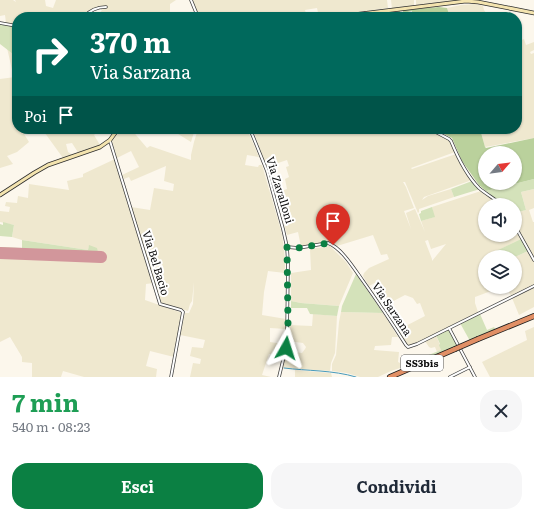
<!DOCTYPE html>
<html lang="it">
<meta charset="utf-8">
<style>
body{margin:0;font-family:Literata,serif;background:#f6f6f7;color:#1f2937;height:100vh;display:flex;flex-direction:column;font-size:15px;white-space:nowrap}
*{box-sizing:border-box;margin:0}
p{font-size:13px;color:#747a83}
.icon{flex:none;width:22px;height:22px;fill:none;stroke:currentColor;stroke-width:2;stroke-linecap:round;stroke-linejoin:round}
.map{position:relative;height:377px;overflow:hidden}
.details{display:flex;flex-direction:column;background:#fff;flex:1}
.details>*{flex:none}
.guide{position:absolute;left:12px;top:12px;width:510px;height:122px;border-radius:16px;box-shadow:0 1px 3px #0004;background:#00695c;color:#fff;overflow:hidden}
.needle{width:26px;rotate:62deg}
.buttons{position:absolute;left:478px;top:146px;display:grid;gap:8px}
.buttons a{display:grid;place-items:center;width:44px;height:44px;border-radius:50%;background:#fff;box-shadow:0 1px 3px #0004;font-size:20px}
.pin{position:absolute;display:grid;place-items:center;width:34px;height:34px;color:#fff;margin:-41px -17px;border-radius:50% 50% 50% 0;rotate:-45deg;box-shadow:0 0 4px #0007}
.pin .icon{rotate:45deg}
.me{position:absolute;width:44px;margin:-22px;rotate:6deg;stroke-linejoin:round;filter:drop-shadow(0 0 3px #0008)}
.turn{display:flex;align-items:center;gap:14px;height:84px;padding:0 12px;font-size:18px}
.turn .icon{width:52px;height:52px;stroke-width:2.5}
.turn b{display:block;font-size:28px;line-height:34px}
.then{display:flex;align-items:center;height:38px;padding:0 12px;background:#0003;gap:8px;font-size:15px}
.round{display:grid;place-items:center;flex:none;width:42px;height:42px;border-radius:16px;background:#f6f6f7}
.head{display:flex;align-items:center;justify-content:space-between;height:68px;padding:0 12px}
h1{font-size:24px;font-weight:700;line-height:30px;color:#1e9e55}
.cta{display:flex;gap:8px;margin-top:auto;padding:8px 12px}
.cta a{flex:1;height:46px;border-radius:16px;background:#0b8043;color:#fff;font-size:16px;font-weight:700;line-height:46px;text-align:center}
.cta a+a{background:#f6f6f7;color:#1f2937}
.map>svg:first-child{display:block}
</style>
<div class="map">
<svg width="534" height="377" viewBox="0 0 534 377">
<rect width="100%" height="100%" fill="#fcf7ec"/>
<path fill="#e7e0e9" d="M412,11V14L428,12L429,17H399L400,13Z"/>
<path fill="#efe8cf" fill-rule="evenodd" d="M0,0H13L16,2L15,0H45L46,6L53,8L56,0H176L170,4V17H96L102,10L98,7L84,17H17V26L6,23L5,15L0,16Z
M192,0H387L388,8L327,17H319L317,8L305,10L307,17H199Z
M391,0H414V6L392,9Z
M416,0H462L416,5Z
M475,4L483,6L484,10L489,17H450L447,8L461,5Z
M524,39L526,45L534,42V50L530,52L531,54L534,53V138L485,147L480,129H517V42Z
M17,43V129H33L24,134L29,142L17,152L7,156L13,164L0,168V79L15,77L13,74L7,48L13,53Z
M42,129H101L94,135L100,145L96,147L85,150L79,154L72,143L66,144L68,152L71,154V156L63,158Z
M121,129H131L147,148L150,146L191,160V155L194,142L198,129H247L259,157L247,155L245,165L258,167L259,165H262L282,234L285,259V273L268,271L264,292L262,315L286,319V329L270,328V342L283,344L282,355L269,354L262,375L271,377H190L193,363L200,364L201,359L190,356L192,347L203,348L205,340L180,335L185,313H189L193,304L194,282L192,301L190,304L188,311L161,303L154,283L146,284L145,300L182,313L174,357L150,351L146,366L157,369L156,377H84L63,371L61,377H32V363L22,362V357L10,337L0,342V255L102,260L100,253L89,246L88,250L22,240L12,237L14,225L0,222V211L9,212L10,207L5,206L6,202L17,203L18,196L28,198L29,184L69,190L67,181L83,177V174L115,159L146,256L131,207L150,210L154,188L173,191L174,184L164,181L166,166L131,181L129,177L124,179L122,175L139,167L131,151L117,158L112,141Z
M170,129H195L191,142Z
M253,129H427L448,140L450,142L455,152L411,168L412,169L456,154L472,180L424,197L422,200L428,196L451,189L454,197L419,209V212L418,213L405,182H403L406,187L414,208L404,211L411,229L406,213L415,209L425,232L421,221L434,217L432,207L481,191L495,201L499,205H485V235H515V229L521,239L493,253L494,257H485V287H496L492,288L491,291L475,297V303L478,312L411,346H409L407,345L398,330L425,316L420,303L417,304L413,298L405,295L384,306L371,288L380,284L381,283L380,282L378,281L369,286L363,276L364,273L369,268L389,259L387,254L381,255L373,235L337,246L331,243H323L301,247L298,232L287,235L276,193L287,189L285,179L289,177L286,167L289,166L287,160L266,167ZM428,240L431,249L446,244L432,261V259L425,241Z
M534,189V208L529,210L533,222H534V258L515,224V213L526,210L521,192Z
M330,246L346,262L353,273L339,306L301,303L291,301V273L311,270L310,249Z
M528,251L534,262V285L511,296L506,287L499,289L498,287H515V257Z
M534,288V307L519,315L512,298Z
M341,312L383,313L398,337H392L391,345L375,346L374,350L399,352L398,362L400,363V368L391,371L378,377H360L347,373L332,371V364L336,355L339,322Z
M313,314L337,316L335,353L331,363L330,371L282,368L285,354L287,352H294L302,353L305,349L306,347L303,343L287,341L289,325L312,326Z
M534,327V377H490L482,362L527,340L525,331Z
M436,335L440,345L441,350L437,352L435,347L431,348L429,347L425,341Z
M295,370L331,373L332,377H295Z"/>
<path fill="#d4e2ba" d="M0,23L17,27V43L13,54L0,44Z
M534,179V189L521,192L526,210L515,213V205H503L486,191Z
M472,181L480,189L454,197L451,189Z
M432,207L435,217L421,221L419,214L421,213V211Z
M3,222L14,225L12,237L0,236V224L3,225Z
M521,239L528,251L515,257H494L492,253Z
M22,240L88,250L89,245L97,248L98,252L100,253L101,256L71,254L0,251V247L22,248Z
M356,274L383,313L341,312L342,306Z
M291,301L301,303L339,306L337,316L310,314L307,308H291Z
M480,314L487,330L494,327L496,330L470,341L460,323Z
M448,329L458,347L412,366L411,362L441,350L439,345L440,344L436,335Z"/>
<path fill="#bad19c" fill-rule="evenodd" d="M439,7L447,8L450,17H429L427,12L412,14V11L403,13V10Z
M400,11L399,17H353V16Z
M434,129H480L485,147L486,148L534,138V179L486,191L479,185L462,161L452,138ZM485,153H515V183H485Z"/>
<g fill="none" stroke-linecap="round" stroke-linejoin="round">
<path stroke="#489bbb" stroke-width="1" d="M284,368C307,371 333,370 356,377"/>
<path stroke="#d2969b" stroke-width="12" d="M0,253L101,257"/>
<defs>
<path id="street" d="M191,0L198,17
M84,17C90,10 97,7 106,7
M0,23L17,26
M250,129L267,171L283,229L287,247L288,263L287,335L286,348L279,377
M430,129L449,139L451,141C458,158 466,175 479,188C486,194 495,199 502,205
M110,141L160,304L181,310L183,312L171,377
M515,226L534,260
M287,247L298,248L328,243C342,248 355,270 363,281C378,302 392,323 406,345L408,347L417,344L534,286
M449,328L475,377
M450,377L470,367"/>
<path id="secondary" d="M336,17L466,1L478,2L534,13
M0,195L34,173L48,165L100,147L110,140L118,129"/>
<path id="highway" d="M478,339L534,316
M390,377L455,349"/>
</defs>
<use href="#street" stroke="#3e3e3e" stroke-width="3.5"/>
<use href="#secondary" stroke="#2d2d2d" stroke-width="4.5"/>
<use href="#highway" stroke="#1c1c1c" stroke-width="6"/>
<use href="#street" stroke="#fff" stroke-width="2"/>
<use href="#secondary" stroke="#f4e4af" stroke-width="3"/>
<use href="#highway" stroke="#e18f65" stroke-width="4.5"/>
<defs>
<path id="highway-bridge" d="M455,349L478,339"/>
</defs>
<use href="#highway-bridge" stroke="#1c1c1c" stroke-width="6" stroke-linecap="butt"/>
<use href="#highway-bridge" stroke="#e18f65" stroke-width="4.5"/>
</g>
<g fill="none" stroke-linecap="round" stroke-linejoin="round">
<path stroke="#0b8043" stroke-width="7" stroke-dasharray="0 12.6" d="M286,348L288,324L287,247L298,248L328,243L333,245"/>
</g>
<g text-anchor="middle" stroke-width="4" stroke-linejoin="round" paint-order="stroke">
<rect fill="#fff" stroke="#545454" stroke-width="1" x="401" y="355" width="42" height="16" rx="3"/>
<g font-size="10" font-weight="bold" fill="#0b0b0b">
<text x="422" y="367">SS3bis</text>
</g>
<g font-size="11" fill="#0b0b0b" stroke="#fff">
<text transform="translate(280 190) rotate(73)" y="4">Via Zavalloni</text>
<text transform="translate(156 263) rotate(73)" y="4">Via Bel Bacio</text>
<text transform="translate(392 309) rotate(56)" y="4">Via Sarzana</text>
</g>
</g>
</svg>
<div class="buttons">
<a><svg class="needle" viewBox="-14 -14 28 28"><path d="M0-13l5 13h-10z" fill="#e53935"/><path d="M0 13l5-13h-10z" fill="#747a83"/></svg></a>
<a><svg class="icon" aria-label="sound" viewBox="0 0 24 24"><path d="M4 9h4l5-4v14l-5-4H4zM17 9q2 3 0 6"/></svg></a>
<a><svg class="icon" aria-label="layers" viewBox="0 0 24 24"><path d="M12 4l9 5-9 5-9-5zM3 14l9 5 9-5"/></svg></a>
</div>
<div class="pin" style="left:333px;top:245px;background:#d93025"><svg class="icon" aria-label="arrive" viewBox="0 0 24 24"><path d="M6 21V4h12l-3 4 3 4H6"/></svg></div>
<svg class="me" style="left:286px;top:348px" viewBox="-20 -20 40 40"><path d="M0-17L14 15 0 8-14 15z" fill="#0b8043" stroke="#fff" stroke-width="4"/></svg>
<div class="guide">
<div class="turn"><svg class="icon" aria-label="right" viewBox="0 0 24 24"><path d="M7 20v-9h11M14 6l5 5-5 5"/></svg><div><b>370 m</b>Via Sarzana</div></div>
<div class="then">Poi<svg class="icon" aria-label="arrive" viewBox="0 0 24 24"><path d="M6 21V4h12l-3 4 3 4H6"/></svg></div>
</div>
</div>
<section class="details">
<div class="head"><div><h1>7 min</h1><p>540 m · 08:23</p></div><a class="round"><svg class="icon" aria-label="close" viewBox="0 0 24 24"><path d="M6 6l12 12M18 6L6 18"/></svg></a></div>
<div class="cta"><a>Esci</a><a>Condividi</a></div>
</section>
